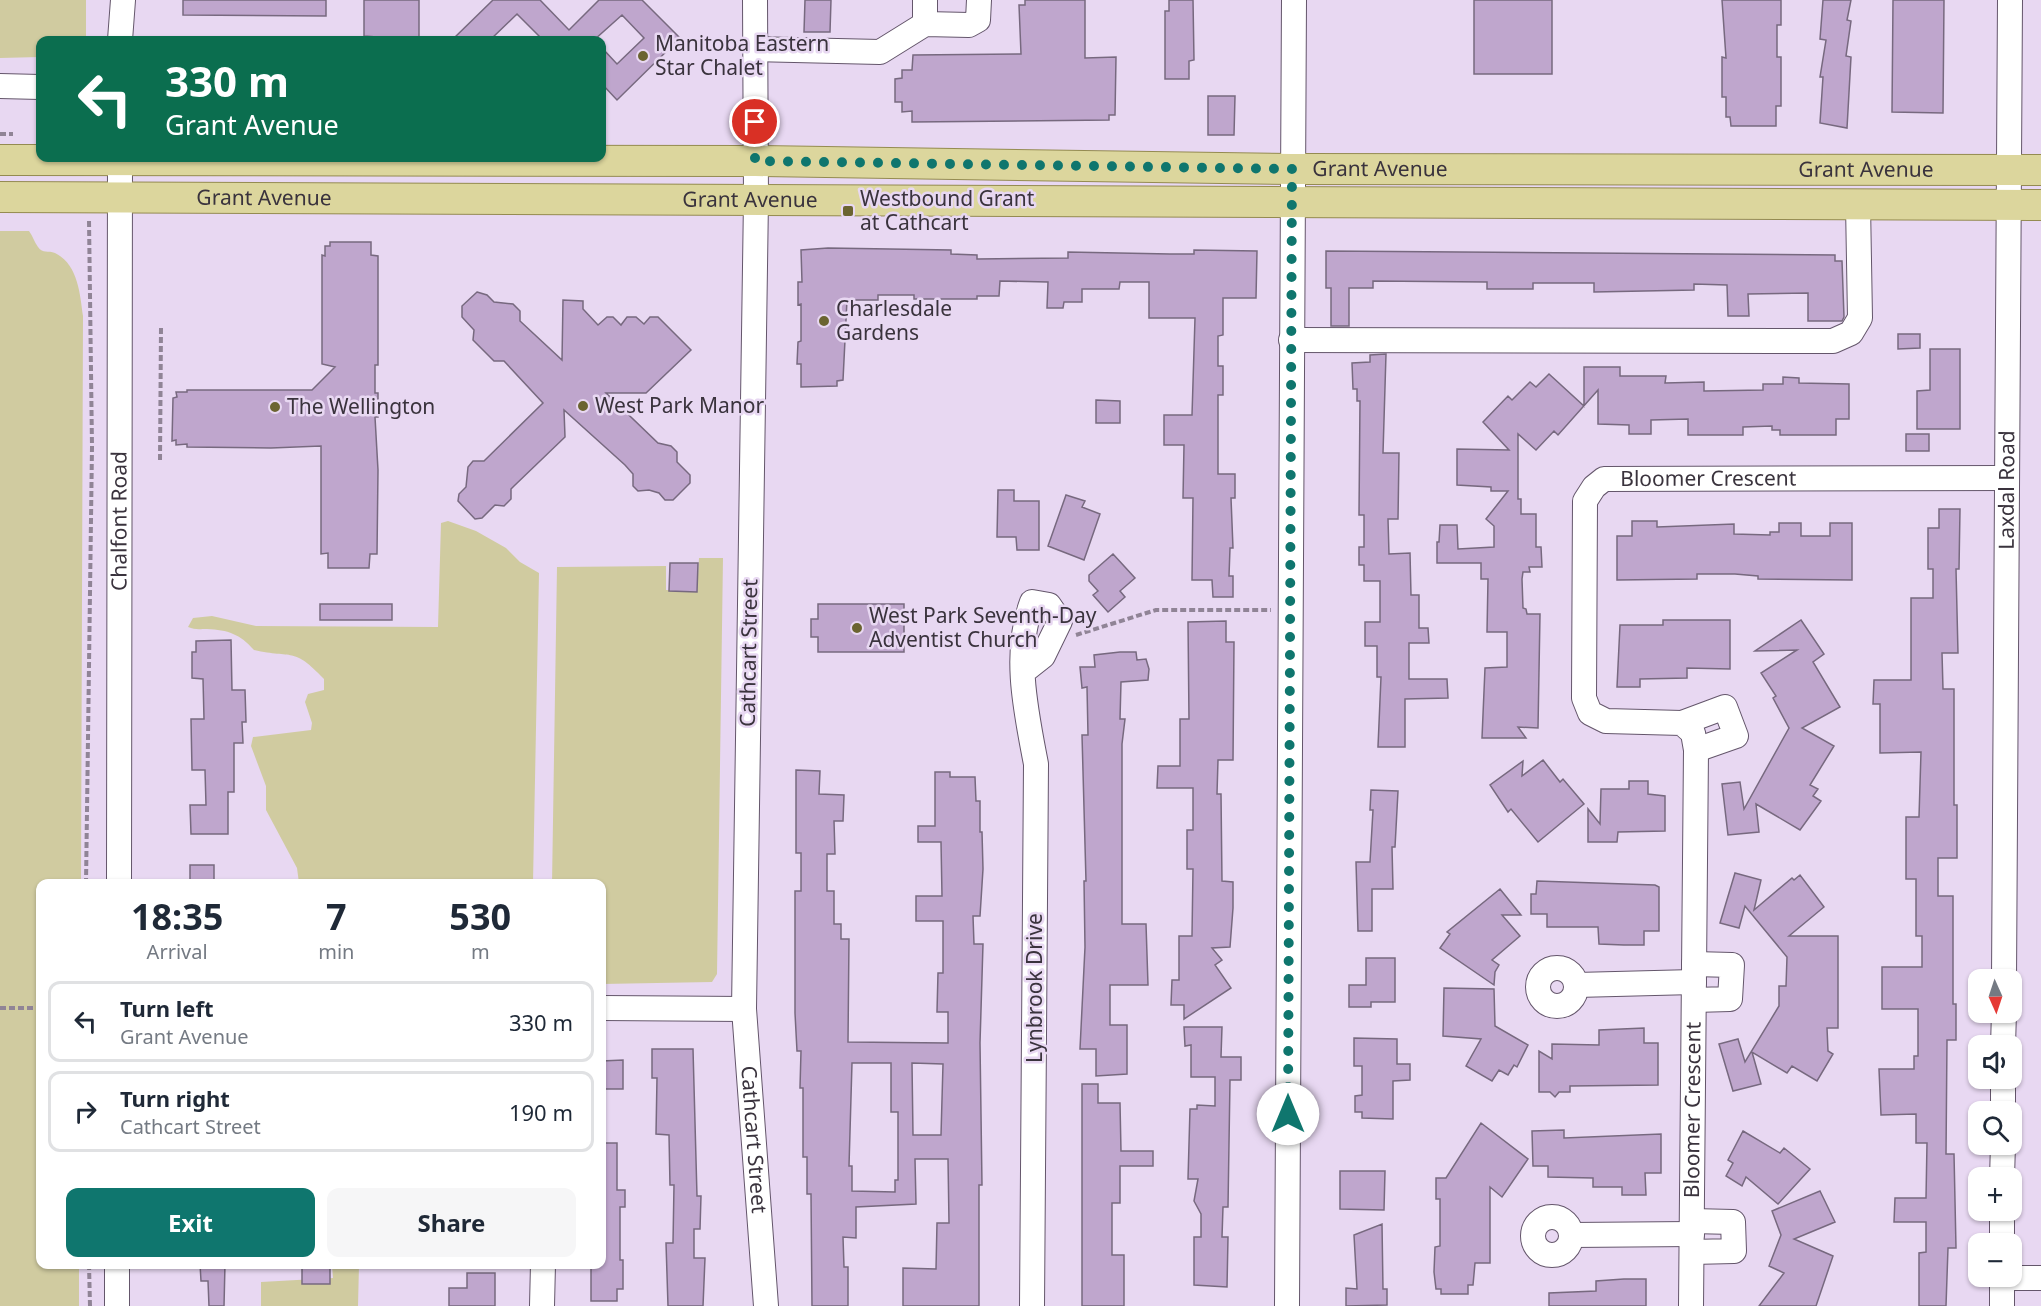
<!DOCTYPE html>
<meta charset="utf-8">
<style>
body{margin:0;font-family:"Noto Sans",sans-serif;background:#f6f6f7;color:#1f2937;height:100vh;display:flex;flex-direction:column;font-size:22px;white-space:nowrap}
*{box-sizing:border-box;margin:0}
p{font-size:20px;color:#747a83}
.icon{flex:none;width:33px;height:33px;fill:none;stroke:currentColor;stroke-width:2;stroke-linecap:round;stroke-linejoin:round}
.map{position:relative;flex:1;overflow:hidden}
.drawer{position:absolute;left:36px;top:879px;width:570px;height:390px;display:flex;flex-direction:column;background:#fff;border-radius:12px;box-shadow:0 2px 4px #0004}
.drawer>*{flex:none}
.guide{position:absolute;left:36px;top:36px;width:570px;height:126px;border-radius:12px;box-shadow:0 2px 4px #0004;background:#0b6e4f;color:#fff;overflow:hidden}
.needle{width:39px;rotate:177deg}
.fabs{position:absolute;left:1968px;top:969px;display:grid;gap:12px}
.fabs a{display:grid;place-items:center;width:54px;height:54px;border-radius:12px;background:#fff;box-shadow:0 2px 4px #0004;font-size:30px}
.pin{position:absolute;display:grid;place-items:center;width:51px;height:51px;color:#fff;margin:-26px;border:3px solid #fff;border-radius:50%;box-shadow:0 2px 6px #0007}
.me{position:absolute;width:66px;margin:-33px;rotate:0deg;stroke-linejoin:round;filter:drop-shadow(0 0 4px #0008)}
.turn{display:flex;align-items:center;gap:21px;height:126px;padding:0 30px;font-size:27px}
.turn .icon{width:78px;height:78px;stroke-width:2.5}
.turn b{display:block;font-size:42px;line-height:51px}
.eta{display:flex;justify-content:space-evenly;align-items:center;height:102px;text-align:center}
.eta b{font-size:36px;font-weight:700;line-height:42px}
.cta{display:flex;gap:12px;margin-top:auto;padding:12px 30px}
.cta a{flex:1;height:69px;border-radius:12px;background:#0f766e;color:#fff;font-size:24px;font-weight:700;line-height:69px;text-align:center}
.cta a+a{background:#f6f6f7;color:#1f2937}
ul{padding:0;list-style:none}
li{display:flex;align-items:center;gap:18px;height:81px;margin:0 12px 9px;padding:0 18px;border:3px solid #e0e1e3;border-radius:12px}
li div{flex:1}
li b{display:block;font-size:22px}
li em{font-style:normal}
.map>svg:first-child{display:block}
</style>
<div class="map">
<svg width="2041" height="1306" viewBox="0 0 2041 1306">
<rect width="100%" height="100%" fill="#e8d8f2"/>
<path fill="#d0cba0" d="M0,0H86V40H40V57L0,58Z
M0,231H29C33,236 34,242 38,247C43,254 48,250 55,253C78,264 80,294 83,316L81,883L40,884V1264L79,1265V1306H0Z
M448,521L476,531L506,548L520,562L539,573L533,883H299L297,868L266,810V786L251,746L253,737L311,730L312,723L305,702L308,694L324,690V679C293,646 293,659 254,650C240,634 228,630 207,629C199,629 195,630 188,627L193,618L212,616L256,626L438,627L441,523Z
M699,558H723L717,974L712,982L602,984V884H552L557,567L666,566V590L697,591Z
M332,1265H359L358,1306H261V1282L333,1278Z"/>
<path fill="#bfa6cd" stroke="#77697f" stroke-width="1.5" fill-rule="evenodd" d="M183,0H326V16L183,15Z
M364,0H419V40H381L377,37L364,36Z
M493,0H540L569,30L599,0H642L680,38L617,100L602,84V48L617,64L644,38L622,15L594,40H543L517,14L490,40H452Z
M805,0H831L830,32H804Z
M1025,0H1085V58L1116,57L1115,115H1109V120L912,122V111L902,112V102H895V79L902,78V70H912L913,55L1021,54L1019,5H1025Z
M1169,0H1193L1194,60L1189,61V79H1165V11H1169Z
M1474,0H1552V74H1474Z
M1722,0H1781V25H1777V57H1781V106H1776V126H1731L1730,117H1726V97H1722V57L1726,58Z
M1823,0H1851L1847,20L1851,21L1846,56L1851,57L1847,128L1820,123L1823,77H1820L1826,40L1820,39Z
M1893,0H1944L1943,113L1892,112Z
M1208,96H1235L1234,135H1208Z
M330,242H371V255L378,256V365H375V393H378V417H375L378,470L377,554H370L369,568H328V553L321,554V446L271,448L187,447V444L176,445V440L172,441L173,398L177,397L176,392H187V390H312L335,367L322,364V255L325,256V246H330Z
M828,248L951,250V254L977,255V259L1068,258V252L1170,254H1194V250L1257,251L1256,298H1223V335L1218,336V366H1223V395H1218V474H1235V498H1231L1233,548H1230L1229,576H1233V597H1213L1212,580H1192L1193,498H1183L1184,445H1164V415H1192L1195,318H1149V282H1120L1119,289H1082V302H1064L1063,308H1047L1048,282L1000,281L999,296H977V299H914V295H878V300H847L843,380L837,381V386L801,387V364H797L798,342L801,341V304L798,305V282H802L801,250Z
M1326,251L1835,255V261H1842L1844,317L1842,321H1808V293L1748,294L1749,316H1728L1727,285L1694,284V290L1594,292V283H1533V289H1487V282L1373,281V288H1349V326H1331V288H1326Z
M477,292L487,295L494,302L513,304L520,311V321L562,360L563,300L583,301V309L598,325L607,317H613L621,325L627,317H636L644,324L650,317H658L691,350L646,393H606L658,443L671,446L677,452V462L690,475V483L673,500H665L659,493L649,490L638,491L633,486V474L625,465L564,410L565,437L514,486L511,489V499L504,506L495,505L482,518L475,519L458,501L459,494L466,487L468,467L473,461H484L543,403L504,361H494L473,340L474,330L462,317V306Z
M1898,334H1920V348L1898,349Z
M1930,349H1960V429H1917V391L1930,390Z
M1386,354L1383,453H1399L1398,519H1388L1389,554L1410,553L1411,595H1419V628H1428L1429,643H1409V679H1447L1448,698L1405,699V747H1378L1381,677H1377V646H1365V622H1380V581H1364V565H1359V547H1364V515H1359L1360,401H1357V389H1353L1352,363L1370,362V355Z
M1584,367H1620V376H1666L1665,383L1704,382V391L1763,390V384H1783V377L1799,378V383L1849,384V419H1836V435H1780V430H1772V426L1743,427V435H1688V419L1651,420V434H1629V425L1598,424V390L1558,435L1554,431L1536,450L1518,434V499H1521V514H1536V547H1541L1542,567H1529L1530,572H1523L1522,579L1523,608L1526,609L1527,614H1540L1538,728L1518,727L1526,738H1482L1485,668L1507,667V632H1487L1488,579H1481V563H1437V542H1439L1440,525H1457L1458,549L1494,547V526L1486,519L1508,491H1491V487L1457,485V449L1509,450L1483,422L1508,396L1512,400L1530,382L1536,387L1549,374L1584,406Z
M1096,400L1120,401V423H1096Z
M1906,434H1929V451H1906Z
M998,490H1014V501H1039V550H1017L1016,537H997Z
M1066,495L1085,501L1082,507L1100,514L1084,560L1048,546Z
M1939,509H1960L1959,569H1956L1958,653H1942L1943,689H1954V805H1957V858H1938V896H1953V1004H1956V1040H1947L1946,1154H1954L1956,1248H1948L1946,1306H1919V1253L1926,1252V1222H1894L1895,1198H1926L1927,1143H1916V1114L1881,1115L1879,1069H1914V1056H1918V1009H1882V967H1922V936H1916V879H1906V817H1919L1921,752L1880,753V704H1873L1874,680H1911V598H1933V569H1928V528H1939Z
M1632,521H1657V527L1734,524V534L1770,535V532H1779V523H1801V536H1830V523H1852V580L1758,579V576L1735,574H1697V579L1617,580V536H1632Z
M1113,554L1135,578L1120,591L1125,597L1108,612L1093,595L1098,591L1089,581V575Z
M670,563H698L697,592L669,591Z
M320,604H392V620H320Z
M818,604H904V652H818V637H811V619H818Z
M1663,620H1730V669L1687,668V678L1640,679V687H1617L1620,625H1663Z
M1801,620L1824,654L1813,662L1840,707L1802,728L1834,746L1810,785L1818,789L1813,796L1821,801L1800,830L1756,804L1759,832L1728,835L1722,784L1740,782L1744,809L1789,728L1773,698L1776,696L1761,673L1797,650L1755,651Z
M1226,621V642H1234L1233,760H1218L1217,794H1221L1222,881L1233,882V908L1230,947L1212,948L1222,960L1215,965L1231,988L1184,1019V1005H1171L1172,980H1179V936H1192L1193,869H1187V830H1193V788H1157L1158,766H1180V719H1189L1188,622Z
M231,640L232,690H245L246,722H242L243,743H234V792H228V834H191L190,805H206L205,770H192L191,719H204L203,679L192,678V652H196V641Z
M1120,652H1136L1137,660L1146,659L1149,669L1148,680L1121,682L1120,719H1125L1122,744V924H1146L1148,985H1110V1025H1127V1074L1096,1076V1049H1080L1085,947L1084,881H1086L1082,735H1088L1087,687L1082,688L1080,667H1095L1094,655Z
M1543,760L1560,782L1563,779L1584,804L1538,842L1511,809L1508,812L1490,785L1523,761L1522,776Z
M796,770L820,771L819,794L844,795L843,821H834L835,854H827V891H834V924H841V939H849L848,1042L948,1043V1012H937L938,973H943V921H916V896H942L941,842H918V826H935V772H950V777H975L976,801H980V832H982L983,869L980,916H973L974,944H983L980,1043L982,1185H979V1306H903V1268L936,1269L937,1223H949L948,1159H915L916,1204L856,1207V1238L843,1237L844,1267H848V1306H812L811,1194H807V1157H803V1088H800L801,1051H797L795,1013V891H801V853H796ZM852,1063H891V1112H898V1180H895V1192L852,1191V1166H849ZM912,1063L943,1064L941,1135H913Z
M1629,781H1648V794L1665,796V831L1618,832L1617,842H1588V809L1600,824L1601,789H1629Z
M1371,790L1398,791L1395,847H1392L1393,889H1372V931H1358L1356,862H1370L1373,810H1370Z
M190,865H214V884H190Z
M1735,873L1761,880L1754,910L1792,878L1794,880L1800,875L1824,907L1789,936H1838V1028H1827L1828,1051L1833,1054L1817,1081L1792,1066L1787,1073L1752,1052L1761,1084L1733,1091L1719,1044L1738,1039L1745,1062L1779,1006V986H1786L1787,957L1745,906L1739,928L1720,923Z
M1537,881L1655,885L1659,887V931H1644V945H1624L1599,944L1598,927H1547V914H1531V894H1536Z
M1500,889L1521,915H1502L1520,936L1492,960L1499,965L1495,972L1494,985L1440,948L1450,934L1447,932Z
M1366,958H1395V1002H1371V1007H1349V985H1366Z
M1444,988L1494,989L1495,1026L1528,1045L1517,1067L1514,1065L1508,1075L1499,1070L1492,1081L1466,1066L1481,1039L1443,1036Z
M1184,1027H1222L1221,1057H1241V1080H1230L1228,1207H1223L1222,1237H1228L1227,1287L1194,1285V1237H1201V1214L1194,1201L1198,1179H1188L1190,1109H1197V1105L1215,1106V1077H1191V1045L1185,1046Z
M1644,1028V1043H1658V1085L1570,1086V1092H1559L1555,1097L1550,1092H1539V1051L1552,1059V1044L1599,1045V1030Z
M1354,1038L1397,1039V1064H1410V1080L1393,1081V1119L1362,1118V1112H1355V1096L1362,1095V1066H1354Z
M652,1049H693L697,1196H701L700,1229H694V1258H705L703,1306H668L666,1243H673L674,1185H670L669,1135L656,1134L657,1078H652Z
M623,1060V1089H602V1061Z
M1082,1084H1098V1103H1120L1121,1151H1153V1166H1120V1203H1112V1255H1124V1306H1082Z
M1481,1123L1528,1159L1502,1197L1490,1187V1263H1475L1473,1285H1468V1294H1441V1289H1436L1434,1272L1435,1247L1440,1246V1199H1436V1178H1446Z
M1564,1130V1138L1661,1134V1173H1645L1646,1195H1622V1187H1593V1178L1548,1177V1166H1533L1532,1131Z
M1743,1131L1780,1153L1784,1148L1810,1169L1778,1204L1746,1177L1742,1186L1726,1176L1733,1163L1728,1160Z
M602,1143H617V1190H625V1207H620V1260H623V1289H617V1301H591V1264H602Z
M1340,1171H1385L1384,1210L1340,1209Z
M1820,1191L1835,1222L1794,1239L1833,1256L1816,1306H1759L1784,1273L1769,1266L1781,1235L1772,1211Z
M1382,1224L1383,1289H1387V1305L1346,1306V1288L1357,1289L1354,1235Z
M200,1264H225L224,1306H209L208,1281H201Z
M330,1267V1284H302V1268Z
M467,1273H495V1306H449V1288H467Z
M1624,1279H1646V1306H1549V1293L1596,1291V1281Z"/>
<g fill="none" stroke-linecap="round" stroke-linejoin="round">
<defs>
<g id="minor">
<path id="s1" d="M755,0L756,199L744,1009L766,1306"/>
<path d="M925,0V24"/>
<path d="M120,40L123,0"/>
<path d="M755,49L880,52L925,24L969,25L978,20L979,0"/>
<path d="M0,86L40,87"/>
<path d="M1291,340L1833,341L1851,333L1860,318L1858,204"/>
<path d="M1024,671L1043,656L1060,621L1049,605L1032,602C1013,653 1026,712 1036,764L1032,1306"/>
<path d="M1682,723L1725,707L1736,736L1696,750"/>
<path id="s2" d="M119,884L120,158"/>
<circle cx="1557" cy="987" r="19"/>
<path id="s3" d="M2004,980L2010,0"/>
<path d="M1576,985L1694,982"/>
<path d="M1694,1000L1730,999L1732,965L1694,964"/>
<path d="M602,1008L744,1009"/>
<path d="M2003,1046L2004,1012"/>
<path d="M2003,1112V1078"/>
<path d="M2002,1178L2003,1144"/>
<circle cx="1552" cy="1236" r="19"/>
<path d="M1571,1235L1692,1234"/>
<path d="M2002,1244V1210"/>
<path d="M1692,1252L1734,1251L1733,1222L1692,1221"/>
<path d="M2002,1278H2041"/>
<path d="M117,1306V1264"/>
<path d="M542,1306L543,1264"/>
<path d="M1287,1306L1294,0"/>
<path id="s4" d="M1691,1306L1696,750L1693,733L1682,723L1606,721L1590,713L1584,698L1585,501L1594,487L1604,479L2006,478"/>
<path d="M2002,1306V1276"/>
</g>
<g id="major">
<path id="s5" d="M0,160L755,161L1292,169L2041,170"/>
<path id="s6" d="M0,197L2041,205"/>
</g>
</defs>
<use href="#minor" stroke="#64566b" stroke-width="26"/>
<use href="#major" stroke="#948b51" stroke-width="32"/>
<path stroke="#908496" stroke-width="4" stroke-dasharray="6 3" stroke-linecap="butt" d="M0,134H13
M160,460L161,328
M1076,635L1156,610H1271
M86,884L92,447L89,220
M0,1008H40
M89,1264L90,1306"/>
<use href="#minor" stroke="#fff" stroke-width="24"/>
<use href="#major" stroke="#dcd69d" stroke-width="30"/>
</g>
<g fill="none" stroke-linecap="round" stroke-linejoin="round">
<path stroke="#0f766e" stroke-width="10" stroke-dasharray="0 18" d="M755,122V161L1292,169L1288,1114"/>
</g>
<g fill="#6b6431" stroke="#e8d8f2" stroke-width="2">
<circle cx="643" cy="56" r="6"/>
<rect x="842" y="205" width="12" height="12" rx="3"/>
<circle cx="824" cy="321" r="6"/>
<circle cx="583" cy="406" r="6"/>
<circle cx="275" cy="407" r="6"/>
<circle cx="857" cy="628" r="6"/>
</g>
<g text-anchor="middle" stroke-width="5" stroke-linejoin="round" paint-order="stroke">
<g font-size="21" fill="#3a333d" stroke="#e8d8f2" text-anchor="start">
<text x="655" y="51">Manitoba Eastern<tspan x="655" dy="24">Star Chalet</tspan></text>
<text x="860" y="206">Westbound Grant<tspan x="860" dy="24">at Cathcart</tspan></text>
<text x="836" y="316">Charlesdale<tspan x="836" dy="24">Gardens</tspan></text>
<text x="595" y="413">West Park Manor</text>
<text x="287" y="414">The Wellington</text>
<text x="869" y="623">West Park Seventh-Day<tspan x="869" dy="24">Adventist Church</tspan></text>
</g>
<g font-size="21" fill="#3a333d" stroke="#e8d8f2">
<text dy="7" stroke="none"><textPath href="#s5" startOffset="1380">Grant Avenue</textPath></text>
<text dy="7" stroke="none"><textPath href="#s5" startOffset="1866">Grant Avenue</textPath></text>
<text dy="7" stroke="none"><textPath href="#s6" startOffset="264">Grant Avenue</textPath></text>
<text dy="7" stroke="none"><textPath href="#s6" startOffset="750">Grant Avenue</textPath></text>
<text dy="7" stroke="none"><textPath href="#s4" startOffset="1029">Bloomer Crescent</textPath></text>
<text dy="7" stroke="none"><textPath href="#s3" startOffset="490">Laxdal Road</textPath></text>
<text dy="7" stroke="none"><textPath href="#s2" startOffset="363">Chalfont Road</textPath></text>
<text transform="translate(749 653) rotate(-89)" y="7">Cathcart Street</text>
<text transform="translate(1035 988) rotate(-90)" y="7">Lynbrook Drive</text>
<text dy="7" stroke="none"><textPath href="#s4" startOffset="196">Bloomer Crescent</textPath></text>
<text dy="7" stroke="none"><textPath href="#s1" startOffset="1140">Cathcart Street</textPath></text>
</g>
</g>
</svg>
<div class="fabs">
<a><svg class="needle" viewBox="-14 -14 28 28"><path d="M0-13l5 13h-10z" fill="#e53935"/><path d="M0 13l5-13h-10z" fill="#747a83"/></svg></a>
<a><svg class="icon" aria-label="sound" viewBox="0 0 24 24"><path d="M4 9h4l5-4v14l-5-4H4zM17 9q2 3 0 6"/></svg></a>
<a><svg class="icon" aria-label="search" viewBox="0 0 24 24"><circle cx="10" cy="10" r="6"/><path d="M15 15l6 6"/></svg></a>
<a>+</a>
<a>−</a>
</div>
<div class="pin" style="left:755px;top:122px;background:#d93025"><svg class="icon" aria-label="arrive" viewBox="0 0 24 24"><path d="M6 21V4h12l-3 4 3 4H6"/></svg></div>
<svg class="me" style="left:1288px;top:1114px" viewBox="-20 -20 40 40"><circle r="19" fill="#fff"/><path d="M0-13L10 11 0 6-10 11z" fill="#0f766e"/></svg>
<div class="guide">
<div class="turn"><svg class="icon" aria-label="left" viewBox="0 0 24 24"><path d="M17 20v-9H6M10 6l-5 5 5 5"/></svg><div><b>330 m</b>Grant Avenue</div></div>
</div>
<section class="drawer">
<div class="eta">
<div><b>18:35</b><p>Arrival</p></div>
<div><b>7</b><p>min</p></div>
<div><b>530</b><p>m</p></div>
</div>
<ul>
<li><svg class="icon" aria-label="left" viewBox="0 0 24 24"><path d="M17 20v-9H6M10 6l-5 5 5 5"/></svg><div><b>Turn left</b><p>Grant Avenue</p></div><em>330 m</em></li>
<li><svg class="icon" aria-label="right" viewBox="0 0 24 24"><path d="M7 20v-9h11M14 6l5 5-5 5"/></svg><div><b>Turn right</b><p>Cathcart Street</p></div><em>190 m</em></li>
</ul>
<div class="cta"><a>Exit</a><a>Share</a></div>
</section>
</div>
